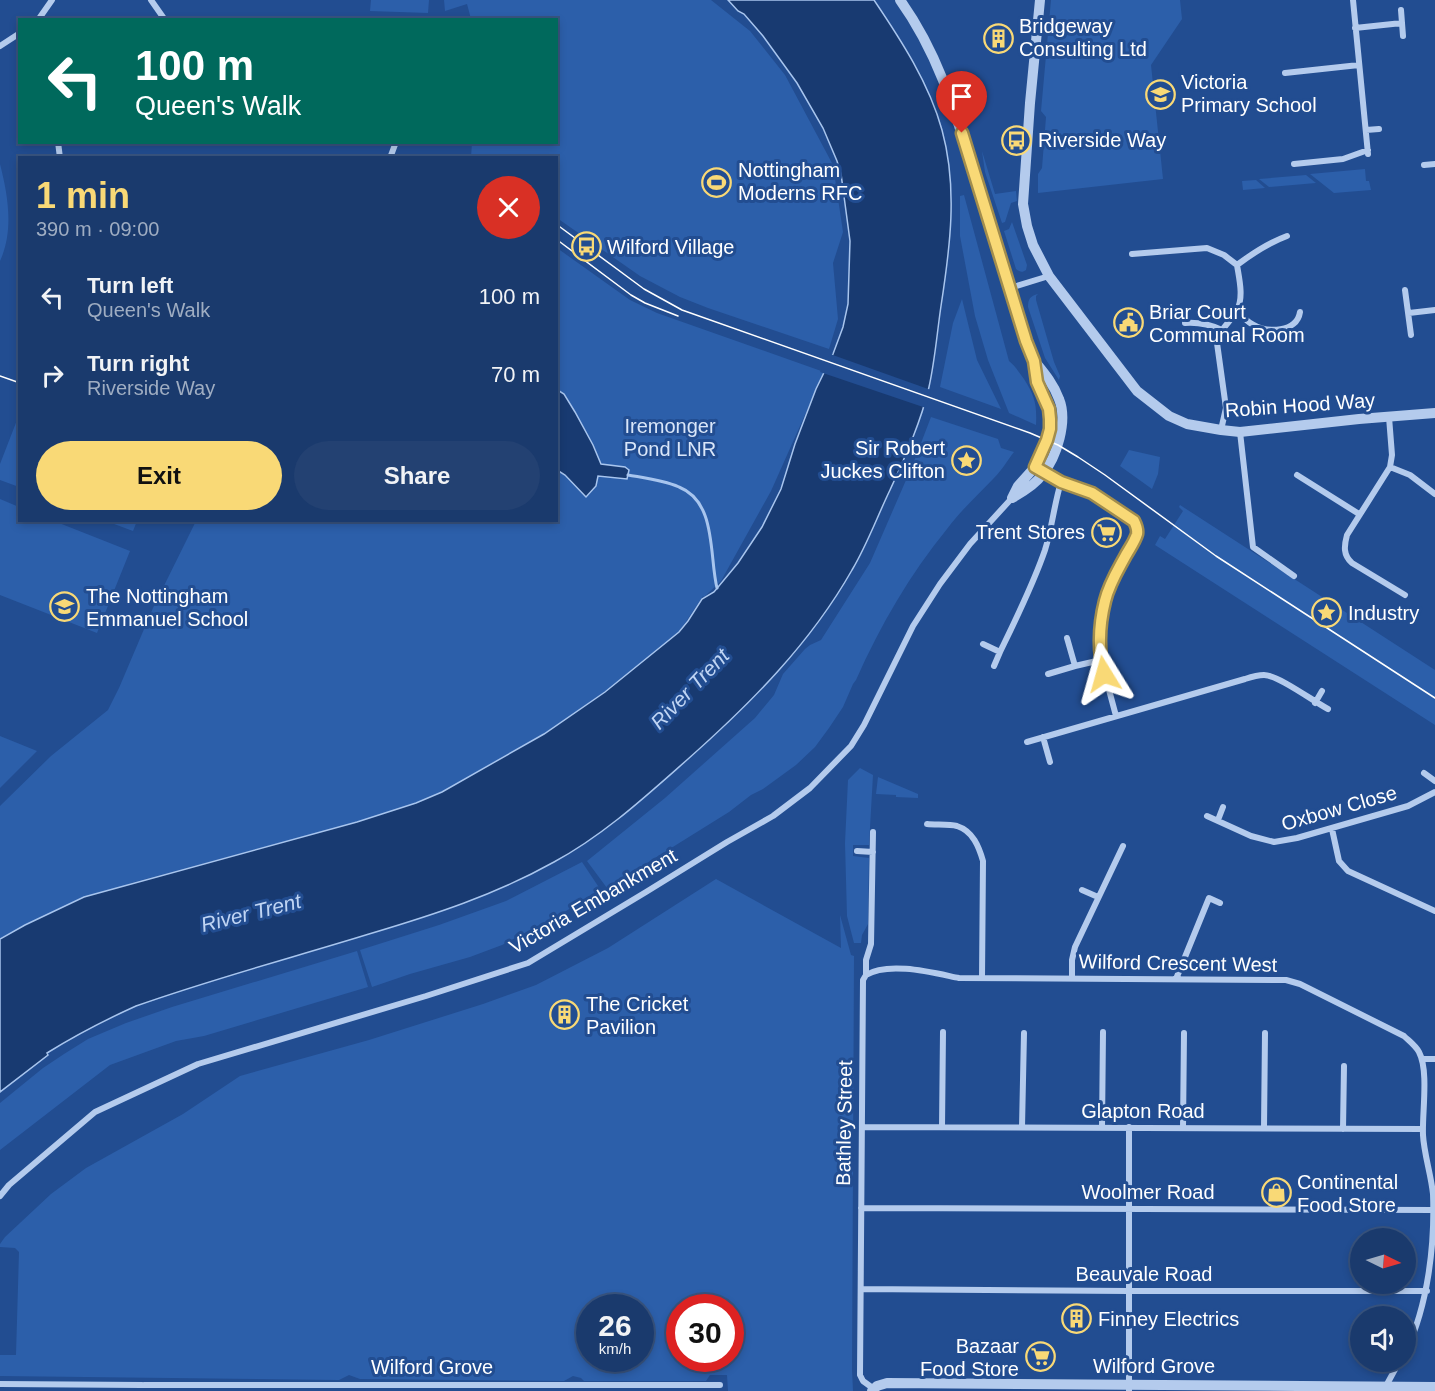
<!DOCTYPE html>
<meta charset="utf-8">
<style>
body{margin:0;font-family:Arial,sans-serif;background:#234172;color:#f1f3f6;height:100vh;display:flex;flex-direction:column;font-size:22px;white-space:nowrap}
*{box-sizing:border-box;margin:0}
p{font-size:20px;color:#9fadc2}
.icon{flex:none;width:33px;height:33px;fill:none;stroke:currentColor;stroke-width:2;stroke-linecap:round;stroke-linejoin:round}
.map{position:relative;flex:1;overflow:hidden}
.panel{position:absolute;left:18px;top:156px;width:540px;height:366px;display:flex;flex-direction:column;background:#1a3a6d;border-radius:0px;box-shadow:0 3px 9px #0003,0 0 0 2px #385480}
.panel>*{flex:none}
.hud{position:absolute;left:18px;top:18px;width:540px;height:126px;border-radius:0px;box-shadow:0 3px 9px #0003,0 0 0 2px #385480;background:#00695c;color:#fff;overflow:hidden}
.needle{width:39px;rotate:95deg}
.tools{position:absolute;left:1350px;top:1228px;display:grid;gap:12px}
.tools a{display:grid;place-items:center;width:66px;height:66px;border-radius:50%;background:#1a3a6d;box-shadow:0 3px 9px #0003,0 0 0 2px #385480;font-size:30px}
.speed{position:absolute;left:576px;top:1294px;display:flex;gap:12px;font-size:30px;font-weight:700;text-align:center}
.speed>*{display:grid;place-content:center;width:78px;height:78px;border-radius:50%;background:#1a3a6d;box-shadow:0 3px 9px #0003,0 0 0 2px #385480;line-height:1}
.speed small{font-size:15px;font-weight:400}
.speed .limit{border:9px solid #d22;background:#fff;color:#111}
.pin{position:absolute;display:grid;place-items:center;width:51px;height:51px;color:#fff;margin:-62px -26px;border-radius:50% 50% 50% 0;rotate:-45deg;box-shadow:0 0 6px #0007}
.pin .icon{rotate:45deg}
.me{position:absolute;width:66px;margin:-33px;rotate:352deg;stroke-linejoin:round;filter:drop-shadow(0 0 4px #0008)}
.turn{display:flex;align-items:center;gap:21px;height:126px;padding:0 18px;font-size:27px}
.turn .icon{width:78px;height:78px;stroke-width:2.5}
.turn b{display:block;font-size:42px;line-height:51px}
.round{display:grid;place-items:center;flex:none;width:63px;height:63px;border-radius:32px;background:#234172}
.overview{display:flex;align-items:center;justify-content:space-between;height:102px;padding:0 18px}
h1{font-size:36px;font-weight:700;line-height:45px;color:#f9d976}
.primary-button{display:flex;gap:12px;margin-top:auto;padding:12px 18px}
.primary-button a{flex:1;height:69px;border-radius:36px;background:#f9d976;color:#111;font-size:24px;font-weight:700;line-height:69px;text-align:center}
.primary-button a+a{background:#234172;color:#f1f3f6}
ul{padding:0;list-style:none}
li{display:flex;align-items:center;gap:18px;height:78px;padding:0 18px}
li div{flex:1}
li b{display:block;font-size:22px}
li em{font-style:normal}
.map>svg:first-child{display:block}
</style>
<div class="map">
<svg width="1435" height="1391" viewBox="0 0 1435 1391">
<rect width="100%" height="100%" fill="#224d91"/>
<path fill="#2c5faa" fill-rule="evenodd" d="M371,0H429L428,13L370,11Z
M444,0H711L750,31L785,75L833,165L843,232L833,263L838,319L829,349L708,308L680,297L640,276L557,218L556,158L471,157L472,143L556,142V20L471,19L467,4L445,11Z
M1051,0H1180L1182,19L1151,65L1163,179L1038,193V174L1042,168L1046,117L1041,111Z
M982,151L995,194L1016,191L1017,201L1011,203L1005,222L1002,223L985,172Z
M0,164C8,195 14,231 0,261Z
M1365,169L1366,181H1369L1371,190L1334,193L1310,174Z
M1306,175L1316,183L1269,187L1259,179Z
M1256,180L1265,188L1243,190L1242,181Z
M964,195L1009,361C1015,366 1019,372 1024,379C1035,396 1037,405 1036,425L1009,413L988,360L975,316L960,236V196Z
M1012,222L1027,265L1026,270C1022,273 1020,272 1016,269L1004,231L1009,229Z
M557,248L630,300L657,313L824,372L771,491L721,581L704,597L703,596L679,632L578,714L442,792L416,803L357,822L131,883L0,941V806L51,756L108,710L119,688L153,608L196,521L556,520Z
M1038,294L1036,296V300L1054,362L1060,376L1059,380L1045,358L1028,307C1028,299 1030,296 1038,294Z
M962,299L977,360L1001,409L940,387L953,323Z
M19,415V487L0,480V464Z
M931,417L998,439L1001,448L1014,452C1007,461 1002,470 994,478C978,495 961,510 947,529C910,574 880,626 856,680L853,684L843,707L829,728L815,747L796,765L763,789L751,795L729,812L607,888L587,861L665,798L755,718L774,695L783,674L805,649L810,645L821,640L870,563L913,464Z
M1129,450L1160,457L1158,474L1152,489L1120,466Z
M0,499L19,507L20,520L54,521L130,551L97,633L0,595Z
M1180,505L1435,670V725L1155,545L1160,536L1165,539L1183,511L1179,507Z
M106,521L137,520V521L133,531Z
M0,736L37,751L0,788Z
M860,768L873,775L869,845H853V856L869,858L868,924L862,935L861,943H854L847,916L845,843L848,780Z
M878,777L918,794V798L896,797V795L876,794Z
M582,862L600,889L563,913L502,945L470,957L410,974L372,987L360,950L439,925L506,901Z
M716,879L841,948L840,915L851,955L854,956L852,1370L853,1391H728L727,1375H710L706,1381H584L581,1378L573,1376L564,1381L360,1379L349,1375L339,1380L0,1376V1355H16L19,1252L15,1248L0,1247V1244L5,1237L51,1194L86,1168L183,1114L240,1076L369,1040L483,1004L536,985L608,948ZM590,1308H640V1359H590ZM680,1308H730V1359H680Z
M357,951L368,987L204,1036L176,1041L110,1065L0,1150V1103L43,1068L64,1054L88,1039L126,1023L172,1007Z"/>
<path fill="#183a71" stroke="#a8c5ee" stroke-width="1.5" d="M728,0H874C901,40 929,83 942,130C958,188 950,248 941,306C937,333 935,360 929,387C921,422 905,457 890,490C877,517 867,545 852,570C810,644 751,703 688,759C646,796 604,835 554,862C495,895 433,915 369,934C291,958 212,979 136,1006C105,1020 76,1035 47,1053L48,1055L0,1092V939L25,925L84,897L357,822L416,803L442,792L544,734L605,692L679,632L688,621L702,599L714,592L738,563L762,527L781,489L795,444L816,389L833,354L843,327L848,304L850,241L841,174L837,161L823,128L797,83L763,36L744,14L738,11Z
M556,389L564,394L575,412L593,445L601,464L625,467L629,470L627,479L598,476L596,486L586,497L565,475L557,470Z"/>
<path fill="#224d91" d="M830,354L931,390L926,408L820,372Z"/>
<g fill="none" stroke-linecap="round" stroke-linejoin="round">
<path stroke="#a8c5ee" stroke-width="3" d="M628,475C645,478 663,480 679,487C717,502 709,556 717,588"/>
<path stroke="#b4cbed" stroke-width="6" d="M151,0L165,20
M1353,0L1368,154
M1401,10L1403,36
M38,20L52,0
M1355,28L1402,23
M0,46L20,33
M1285,73L1359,65
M1366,130L1379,129
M58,142L60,158
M390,158L396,142
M1294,164L1343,159L1368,150
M1424,165L1435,164
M1132,254L1207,248L1224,255L1237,265C1239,278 1244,297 1237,310C1231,322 1219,329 1217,343L1226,408L1221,430
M1237,265C1253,253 1268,243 1287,236
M1010,288L1049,276
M1405,290L1411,335
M1237,311C1242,315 1246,321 1252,324C1267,333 1297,333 1300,312
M1409,313L1435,310
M1185,323C1199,322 1209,324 1222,330
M1389,417L1392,455L1390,467L1347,535C1344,546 1343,555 1352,563L1405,595
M1240,432L1253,547L1294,576
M1390,467L1410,475L1435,494
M1043,473L1061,482L1092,493L1134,521L1137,527L1136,537L1112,579L1105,599L1101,617V660L1116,716
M1297,475L1359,514
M1067,638L1075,666
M983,644L1000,652C1016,619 1033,585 1045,550C1052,528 1054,505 1061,482
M994,666L1000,652
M1048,674L1075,666L1101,660
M1315,703L1322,691
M1043,737L1050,762
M1027,742L1245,679C1251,677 1257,675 1264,675C1278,675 1313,701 1328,709
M1424,773L1435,781
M1207,816L1251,836L1274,842L1297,838L1408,806L1435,792
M1218,820L1223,807
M927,824C935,825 949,824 957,826C973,831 979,847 983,861L982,978
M1332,829L1339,861L1348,871L1435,911
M873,832L871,944L866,960V975L863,980L860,1375L863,1381L874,1389
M857,851L873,852
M1082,890L1098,897
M866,975C889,961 934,973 959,978L1286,980L1300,984L1404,1036C1409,1041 1415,1045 1419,1052C1429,1071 1422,1113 1423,1135C1424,1154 1431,1174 1433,1194C1435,1244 1428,1305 1406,1351
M1072,978V960L1075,947L1123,846
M1176,979L1209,898L1220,903
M1422,1059H1435
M862,1127L1423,1129
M942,1127L943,1032
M1022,1127L1024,1033
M1102,1127L1103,1032
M1129,1127V1391
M1183,1128L1184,1033
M1264,1128L1265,1033
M1343,1129L1344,1066
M0,1196L9,1185L95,1112L198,1064L426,996L528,963L646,892L727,842L773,816L810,788L851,746L864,725L913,626L940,584L970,544L1012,498
M861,1208L1435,1210
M861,1289L1129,1291H1427
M0,1384L142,1385
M144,1385H720
M1386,1386L1399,1362"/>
<path stroke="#b4cbed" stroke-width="10" d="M900,0C941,57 957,119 977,184C993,237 1010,289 1026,341L1034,361L1037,383L1049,409L1050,429L1042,454L1035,467L1018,486L1012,498
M1040,0L1030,103L1023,204L1027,226L1033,245L1049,276L1137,391L1169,416L1187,424L1221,430L1240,432L1359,419L1435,413
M1012,498C1023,492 1035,485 1042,475C1057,457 1068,421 1059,399C1054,385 1045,374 1036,363
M872,1391L877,1386L887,1383L1435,1387"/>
<path stroke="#fff" stroke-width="1.5" d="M556,224L644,289L682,310L1030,433L1058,445L1078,457L1105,475L1216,556L1435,698
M556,239L631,295L645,303L678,316
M0,376L20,383"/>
</g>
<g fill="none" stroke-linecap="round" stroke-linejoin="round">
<defs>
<path id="route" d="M962,133L1026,341L1034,361L1037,382L1049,409L1050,419V429L1047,440L1035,467L1061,482L1092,493L1134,521C1136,525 1138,529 1137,534C1135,541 1130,548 1126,555C1118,570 1109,584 1105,601C1099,625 1098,650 1104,674"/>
</defs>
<use href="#route" stroke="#a28d4d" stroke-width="15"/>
<use href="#route" stroke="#f9d976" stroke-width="10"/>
</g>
<defs>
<symbol id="building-ring" viewBox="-11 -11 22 22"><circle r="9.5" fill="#224d91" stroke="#f9d976" stroke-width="1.5"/><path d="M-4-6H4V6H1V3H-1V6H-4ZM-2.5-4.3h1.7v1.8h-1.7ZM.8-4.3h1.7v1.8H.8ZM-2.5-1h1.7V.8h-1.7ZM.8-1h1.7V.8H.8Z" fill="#f9d976"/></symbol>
<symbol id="school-ring" viewBox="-11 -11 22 22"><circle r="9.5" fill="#224d91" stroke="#f9d976" stroke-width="1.5"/><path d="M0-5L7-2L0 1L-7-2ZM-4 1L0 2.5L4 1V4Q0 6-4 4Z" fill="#f9d976"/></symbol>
<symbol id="bus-ring" viewBox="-11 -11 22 22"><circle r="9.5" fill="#224d91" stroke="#f9d976" stroke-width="1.5"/><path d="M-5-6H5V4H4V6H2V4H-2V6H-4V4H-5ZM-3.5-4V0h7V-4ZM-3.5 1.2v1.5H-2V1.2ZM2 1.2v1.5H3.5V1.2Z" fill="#f9d976"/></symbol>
<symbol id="stadium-ring" viewBox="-11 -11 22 22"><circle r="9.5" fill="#224d91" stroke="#f9d976" stroke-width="1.5"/><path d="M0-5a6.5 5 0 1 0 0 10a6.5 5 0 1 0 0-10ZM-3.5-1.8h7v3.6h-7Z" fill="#f9d976"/></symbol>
<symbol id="civic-ring" viewBox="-11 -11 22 22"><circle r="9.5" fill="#224d91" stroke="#f9d976" stroke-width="1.5"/><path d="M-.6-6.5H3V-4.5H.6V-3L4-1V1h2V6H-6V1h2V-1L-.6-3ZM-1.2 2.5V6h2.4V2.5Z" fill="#f9d976"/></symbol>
<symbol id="sight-ring" viewBox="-11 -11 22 22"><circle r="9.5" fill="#224d91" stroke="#f9d976" stroke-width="1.5"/><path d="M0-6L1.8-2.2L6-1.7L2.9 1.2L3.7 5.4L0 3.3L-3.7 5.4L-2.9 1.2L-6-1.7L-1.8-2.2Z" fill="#f9d976"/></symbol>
<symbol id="supermarket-ring" viewBox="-11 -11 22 22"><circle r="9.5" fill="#224d91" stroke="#f9d976" stroke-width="1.5"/><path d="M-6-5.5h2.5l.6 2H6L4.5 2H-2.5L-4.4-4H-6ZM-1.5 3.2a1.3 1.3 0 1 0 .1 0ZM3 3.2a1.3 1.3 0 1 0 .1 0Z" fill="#f9d976"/></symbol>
<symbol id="shop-ring" viewBox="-11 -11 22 22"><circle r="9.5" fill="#224d91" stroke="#f9d976" stroke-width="1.5"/><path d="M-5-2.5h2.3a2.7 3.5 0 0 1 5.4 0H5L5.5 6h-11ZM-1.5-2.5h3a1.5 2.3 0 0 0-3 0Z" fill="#f9d976"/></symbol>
</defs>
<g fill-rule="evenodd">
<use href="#building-ring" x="982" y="22" width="33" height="33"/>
<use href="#school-ring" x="1144" y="78" width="33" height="33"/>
<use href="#bus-ring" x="1000" y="124" width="33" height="33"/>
<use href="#stadium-ring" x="700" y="166" width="33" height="33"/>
<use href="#bus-ring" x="570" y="230" width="33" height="33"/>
<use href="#civic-ring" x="1112" y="306" width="33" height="33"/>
<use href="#sight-ring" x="950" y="444" width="33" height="33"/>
<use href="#supermarket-ring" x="1090" y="516" width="33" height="33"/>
<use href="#school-ring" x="48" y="590" width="33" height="33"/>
<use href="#sight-ring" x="1310" y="596" width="33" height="33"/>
<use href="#building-ring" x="548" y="998" width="33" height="33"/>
<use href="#shop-ring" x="1260" y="1176" width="33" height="33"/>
<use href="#building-ring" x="1060" y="1302" width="33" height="33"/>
<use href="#supermarket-ring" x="1024" y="1340" width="33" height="33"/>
</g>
<g text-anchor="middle" stroke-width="6" stroke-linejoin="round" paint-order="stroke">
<g font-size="20" fill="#fff" stroke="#224d91" text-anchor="start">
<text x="1019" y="33">Bridgeway<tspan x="1019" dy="23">Consulting Ltd</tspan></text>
<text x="1181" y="89">Victoria<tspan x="1181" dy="23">Primary School</tspan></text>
<text x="1038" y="147">Riverside Way</text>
<text x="738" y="177">Nottingham<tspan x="738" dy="23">Moderns RFC</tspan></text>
<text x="607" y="254">Wilford Village</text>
<text x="1149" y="319">Briar Court<tspan x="1149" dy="23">Communal Room</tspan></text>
<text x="945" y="455" text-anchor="end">Sir Robert<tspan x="945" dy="23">Juckes Clifton</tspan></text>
<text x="1085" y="539" text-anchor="end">Trent Stores</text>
<text x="86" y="603">The Nottingham<tspan x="86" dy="23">Emmanuel School</tspan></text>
<text x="1348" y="620">Industry</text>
<text x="586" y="1011">The Cricket<tspan x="586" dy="23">Pavilion</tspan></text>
<text x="1297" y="1189">Continental<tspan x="1297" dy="23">Food Store</tspan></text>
<text x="1098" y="1326">Finney Electrics</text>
<text x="1019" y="1353" text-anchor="end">Bazaar<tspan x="1019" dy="23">Food Store</tspan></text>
</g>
<g font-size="20" fill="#fff" stroke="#224d91">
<text transform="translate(1300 405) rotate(-4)" y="7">Robin Hood Way</text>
<text transform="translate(1339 808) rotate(-16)" y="7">Oxbow Close</text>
<text transform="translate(593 901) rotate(-30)" y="7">Victoria Embankment</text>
<text transform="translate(1178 963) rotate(1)" y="7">Wilford Crescent West</text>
<text x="1143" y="1118">Glapton Road</text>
<text transform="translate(844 1123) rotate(-89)" y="7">Bathley Street</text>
<text x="1148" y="1199">Woolmer Road</text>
<text x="1144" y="1281">Beauvale Road</text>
<text x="1154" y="1373">Wilford Grove</text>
<text x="432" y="1374">Wilford Grove</text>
</g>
<g font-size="20" fill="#d9e6f9" stroke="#224d91">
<text x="670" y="433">Iremonger<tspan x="670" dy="23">Pond LNR</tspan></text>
</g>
<g font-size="21" font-style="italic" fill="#c0d5f4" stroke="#224d91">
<text transform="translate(690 689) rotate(-46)" y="7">River Trent</text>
<text transform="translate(251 913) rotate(-14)" y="7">River Trent</text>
</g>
</g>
</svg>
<div class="tools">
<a><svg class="needle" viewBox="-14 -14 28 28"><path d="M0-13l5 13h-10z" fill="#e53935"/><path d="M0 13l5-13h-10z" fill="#9fadc2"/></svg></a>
<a><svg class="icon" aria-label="sound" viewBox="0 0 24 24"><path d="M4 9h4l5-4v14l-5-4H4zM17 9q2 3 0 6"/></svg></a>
</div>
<div class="speed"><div>26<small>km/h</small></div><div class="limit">30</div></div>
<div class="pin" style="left:962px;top:133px;background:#d93025"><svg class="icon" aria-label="arrive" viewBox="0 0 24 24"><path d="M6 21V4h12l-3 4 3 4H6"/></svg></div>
<svg class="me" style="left:1104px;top:674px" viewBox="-20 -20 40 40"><path d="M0-17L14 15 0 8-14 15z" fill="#f9d976" stroke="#fff" stroke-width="4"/></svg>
<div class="hud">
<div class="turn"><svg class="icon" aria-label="left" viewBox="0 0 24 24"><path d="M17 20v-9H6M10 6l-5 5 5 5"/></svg><div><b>100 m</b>Queen's Walk</div></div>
</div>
<section class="panel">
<div class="overview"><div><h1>1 min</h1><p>390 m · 09:00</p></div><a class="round" style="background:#d93025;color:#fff"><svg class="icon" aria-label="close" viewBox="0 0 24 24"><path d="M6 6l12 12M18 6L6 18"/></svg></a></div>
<ul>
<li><svg class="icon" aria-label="left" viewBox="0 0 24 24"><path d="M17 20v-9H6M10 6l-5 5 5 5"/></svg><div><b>Turn left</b><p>Queen's Walk</p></div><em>100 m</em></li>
<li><svg class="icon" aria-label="right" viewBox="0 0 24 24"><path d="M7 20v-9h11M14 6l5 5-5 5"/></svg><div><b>Turn right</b><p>Riverside Way</p></div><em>70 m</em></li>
</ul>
<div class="primary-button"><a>Exit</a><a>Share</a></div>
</section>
</div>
